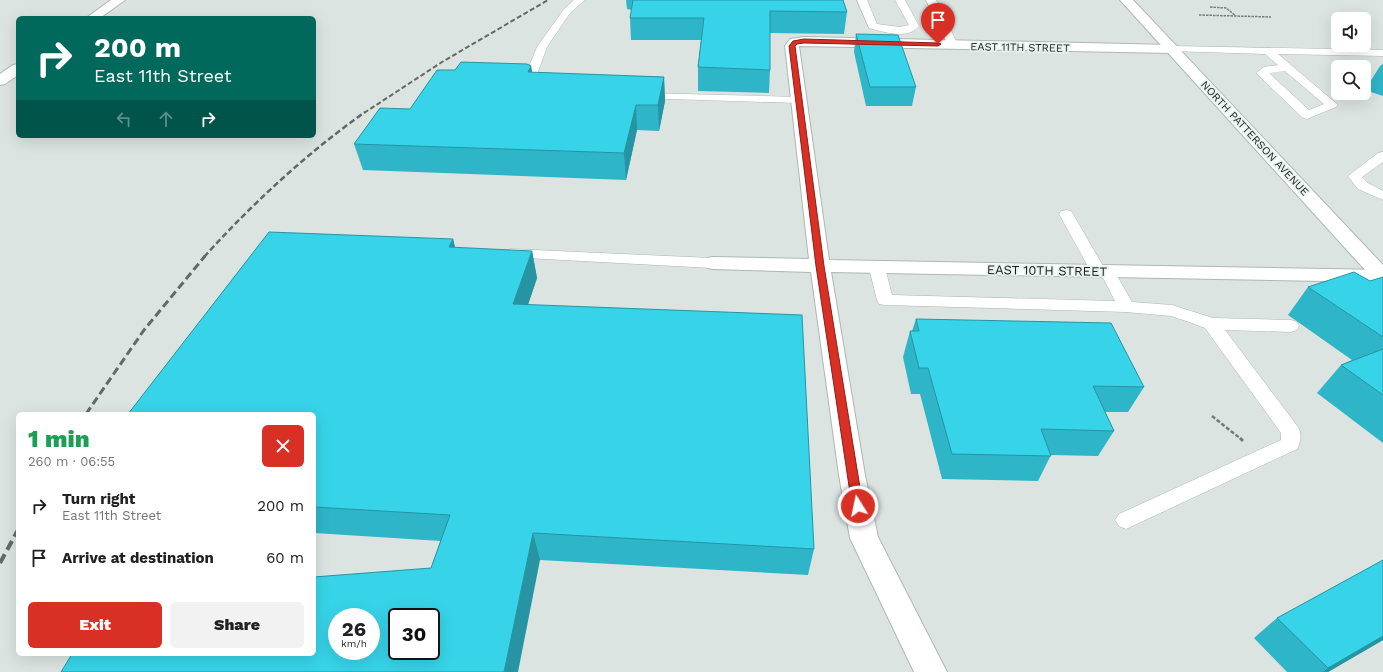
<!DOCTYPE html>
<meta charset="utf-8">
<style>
body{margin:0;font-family:"Work Sans",sans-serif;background:#f2f2f2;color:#202124;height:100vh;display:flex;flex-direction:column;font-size:15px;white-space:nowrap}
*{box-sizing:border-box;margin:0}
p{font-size:13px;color:#757577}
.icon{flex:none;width:22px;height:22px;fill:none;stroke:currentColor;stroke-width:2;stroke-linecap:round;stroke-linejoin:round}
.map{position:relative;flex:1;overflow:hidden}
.side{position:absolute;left:16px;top:412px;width:300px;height:244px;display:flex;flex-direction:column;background:#fff;border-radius:6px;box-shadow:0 4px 16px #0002}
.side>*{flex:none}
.banner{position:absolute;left:16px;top:16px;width:300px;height:122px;border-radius:6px;box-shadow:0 4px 16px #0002;background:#00695c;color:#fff;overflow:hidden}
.tools{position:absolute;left:1331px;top:12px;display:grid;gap:8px}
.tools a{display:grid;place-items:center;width:40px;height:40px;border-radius:6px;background:#fff;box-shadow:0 4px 16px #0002;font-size:20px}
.speed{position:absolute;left:328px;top:608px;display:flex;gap:8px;font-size:20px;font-weight:700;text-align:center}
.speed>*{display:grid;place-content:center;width:52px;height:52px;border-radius:50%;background:#fff;box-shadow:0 4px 16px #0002;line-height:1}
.speed small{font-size:10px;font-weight:400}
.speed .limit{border:2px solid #111;border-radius:6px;background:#fff;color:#111}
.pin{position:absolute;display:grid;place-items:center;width:34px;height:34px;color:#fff;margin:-41px -17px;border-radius:50% 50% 50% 0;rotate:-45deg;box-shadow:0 0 4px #0007}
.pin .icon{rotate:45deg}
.me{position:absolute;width:44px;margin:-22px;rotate:350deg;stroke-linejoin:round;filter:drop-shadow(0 0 3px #0008)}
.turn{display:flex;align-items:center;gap:14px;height:84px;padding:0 12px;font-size:18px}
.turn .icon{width:52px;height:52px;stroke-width:2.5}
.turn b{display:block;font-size:28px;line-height:34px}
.lanes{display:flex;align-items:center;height:38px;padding:0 12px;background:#0003;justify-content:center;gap:20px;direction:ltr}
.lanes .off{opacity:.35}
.round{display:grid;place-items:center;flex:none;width:42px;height:42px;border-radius:6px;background:#f2f2f2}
.summary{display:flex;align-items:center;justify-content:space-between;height:68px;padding:0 12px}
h1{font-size:24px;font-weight:800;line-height:30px;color:#1e9e55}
.cta{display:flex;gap:8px;margin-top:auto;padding:8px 12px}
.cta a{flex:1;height:46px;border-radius:6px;background:#d93025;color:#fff;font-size:16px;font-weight:800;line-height:46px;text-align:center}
.cta a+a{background:#f2f2f2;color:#202124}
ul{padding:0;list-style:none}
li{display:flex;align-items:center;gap:12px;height:52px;padding:0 12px}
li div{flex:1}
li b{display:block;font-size:15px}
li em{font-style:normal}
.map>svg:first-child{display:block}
</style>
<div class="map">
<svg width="1383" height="672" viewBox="0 0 1383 672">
<rect width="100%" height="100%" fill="#dbe4e1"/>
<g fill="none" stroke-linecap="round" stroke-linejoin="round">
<defs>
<path id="lane" d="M574,0H585L570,13L547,47L535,80L548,88L546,90H538L523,81L537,47L564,9Z
M857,0H867L877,24L900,27L909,25L895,0H905L919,26C908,40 884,32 869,28Z
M926,0H936L958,45L957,47L953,48L948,45Z
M1173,46L1383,50V56L1278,54L1338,105L1336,107L1307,119L1303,118L1256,73L1264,67L1278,65L1265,54L1169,51L1168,49ZM1285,71L1324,104L1309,110L1269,73Z
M642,93L799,97L803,98L805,100L803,102L799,103L638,98L636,96L638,94Z
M1383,152V162L1362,177L1368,183L1383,191V200L1358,189L1348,176L1378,153Z
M1066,210L1071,211L1073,214L1103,266L1112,267L1132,302L1172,305L1213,318L1291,320L1297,322L1299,326L1297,330L1291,332L1225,330L1298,427C1302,434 1301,442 1297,449L1126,529L1119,526L1115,520L1119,514L1281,440V433L1205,328L1192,323L1171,316L1126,312L885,305L879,304L877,300L869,268L872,265L877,263L882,265L885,268L892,295L1115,301L1101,274L1093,273L1090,270L1059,214L1061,211Z
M511,249L712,258L717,260L720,263L717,266L712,268L506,257L503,254L506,251Z"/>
<path id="street" d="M804,37L1173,45L1178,46L1180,49L1178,52L1173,53L799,46L829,260L1383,270V282H1381L831,272L865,475L878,537L947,672H914L850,538L839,475L811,272L712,269L705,267L702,263L705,259L712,257L809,259L785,46L790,39Z"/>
<path id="secondary" d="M111,0H125L100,18H86Z
M1120,0H1133L1383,265V283L1376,282Z
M18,64V75L5,84L0,85V74L13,65Z"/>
</defs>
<use href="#lane" stroke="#aeb7b4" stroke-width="1"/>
<use href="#street" stroke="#aeb7b4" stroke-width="2"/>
<use href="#secondary" stroke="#aeb7b4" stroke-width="2"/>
<path stroke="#757b79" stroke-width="1.5" stroke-dasharray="2.5 1" stroke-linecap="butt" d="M1210,7L1226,8L1236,16
M1199,15L1271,17"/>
<path stroke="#757b79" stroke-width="2.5" stroke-dasharray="4 2" stroke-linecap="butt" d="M1212,416L1241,439"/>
<path stroke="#757b79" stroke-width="3" stroke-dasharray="5 2.5" stroke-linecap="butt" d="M1240,438L1243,441"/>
<use href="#lane" fill="#fff" fill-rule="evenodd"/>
<use href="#street" fill="#fff" fill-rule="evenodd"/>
<use href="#secondary" fill="#fff" fill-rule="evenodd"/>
<path stroke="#646968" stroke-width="2" stroke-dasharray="5 2.5" stroke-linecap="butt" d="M364,113L442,62L548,0"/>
<path stroke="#646968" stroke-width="2.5" stroke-dasharray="6 3" stroke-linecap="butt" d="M204,257C253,203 306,154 365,112"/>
<path stroke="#646968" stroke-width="3" stroke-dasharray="8 4" stroke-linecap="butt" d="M86,414L144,330L205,256"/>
<path stroke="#646968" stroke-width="4" stroke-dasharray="10 5" stroke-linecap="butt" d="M0,563L18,530"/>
</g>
<path fill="#2fb5c8" d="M626,0H843L847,12L844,34L770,33V70L769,93L698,91V67L701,40H631L630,18L632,10L627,9Z
M856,34L916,87L912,106H866L854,52Z
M1383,64V96L1365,90L1380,66Z
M531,66L532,73L664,77L665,101L659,131L637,130L626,180L363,170L354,144L410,109L455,70Z
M453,239L455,248L532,251L537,278L528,304L814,549L808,575L540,560L431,568L441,541L314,533V414Z
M1383,277V443L1317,393L1341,365L1352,360L1288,315L1308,287L1370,281Z
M916,319L1144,387L1128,412H1105L1114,431L1098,456L1051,455L1038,481L942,479L920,394H911L903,357L910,331H912Z
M1277,618L1383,640L1328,672H1287L1254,638Z"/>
<path fill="#2694a2" d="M531,66L535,90L528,72Z
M664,77L665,101L659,131L658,105Z
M636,105L637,130L626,180L624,153Z
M453,239L460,267L449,247Z
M532,251L537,278L519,332L513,304Z
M533,533L540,560L518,672H504Z
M1383,636V640L1328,672H1323L1328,668Z"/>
<path fill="#37d3e8" stroke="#2694a2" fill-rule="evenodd" d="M633,0H843L847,12L770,11V70L698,67L704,18H630Z
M856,34L898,35L916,87H870Z
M461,62L527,64L531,66L528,72L664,77L658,105H636L624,153L354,144L380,108L410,109L437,70H455Z
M269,232L453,239L449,247L532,251L513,304L802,315L814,549L533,533L504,672H61L72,654H314V577L431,568L450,515L314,507V414H128ZM337,617H371V651H337ZM397,617H431V651H397Z
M1354,272L1370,281L1383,277V337L1308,287Z
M916,319L1111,323L1144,387L1093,386L1114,431L1041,429L1051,456L952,454L928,368H919L910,331H919Z
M1383,349V395L1341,365Z
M1383,560V636L1328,668L1277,618Z"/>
<path fill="#d93025" stroke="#8d1f18" d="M804,39L938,43L941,44L938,46L804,43L797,44L795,46L824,266L863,506L862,510L858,511L854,510L852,506L816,266L789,46L793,41Z"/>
<g text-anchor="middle" stroke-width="3.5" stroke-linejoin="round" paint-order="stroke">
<g font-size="11" fill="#1b1e1d" stroke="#e8f2ef">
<text transform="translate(1020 47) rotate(1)" y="4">EAST 11TH STREET</text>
<text transform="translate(1255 138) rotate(47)" y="4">NORTH PATTERSON AVENUE</text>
</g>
<g font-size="13" fill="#1b1e1d" stroke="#e8f2ef">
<text transform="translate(1047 270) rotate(1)" y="5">EAST 10TH STREET</text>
</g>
</g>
</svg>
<div class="tools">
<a><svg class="icon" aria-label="sound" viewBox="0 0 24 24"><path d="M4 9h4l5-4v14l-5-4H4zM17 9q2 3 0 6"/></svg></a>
<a><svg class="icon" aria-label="search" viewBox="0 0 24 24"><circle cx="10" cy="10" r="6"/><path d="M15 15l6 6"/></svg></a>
</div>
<div class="speed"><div>26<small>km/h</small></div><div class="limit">30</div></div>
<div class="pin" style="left:938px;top:44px;background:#d93025"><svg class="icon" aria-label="arrive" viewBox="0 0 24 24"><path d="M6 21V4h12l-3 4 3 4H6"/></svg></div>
<svg class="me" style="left:858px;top:506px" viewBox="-20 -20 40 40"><circle r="17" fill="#d93025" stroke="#fff" stroke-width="3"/><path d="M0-11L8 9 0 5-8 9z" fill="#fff"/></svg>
<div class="banner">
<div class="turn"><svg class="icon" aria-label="right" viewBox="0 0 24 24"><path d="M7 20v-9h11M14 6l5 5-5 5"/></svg><div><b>200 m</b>East 11th Street</div></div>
<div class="lanes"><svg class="icon off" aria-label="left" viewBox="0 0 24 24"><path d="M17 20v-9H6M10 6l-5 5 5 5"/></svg><svg class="icon off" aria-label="ahead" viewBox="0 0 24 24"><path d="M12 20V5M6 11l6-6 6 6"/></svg><svg class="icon" aria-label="right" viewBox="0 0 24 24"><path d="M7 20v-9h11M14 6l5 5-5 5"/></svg></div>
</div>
<section class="side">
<div class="summary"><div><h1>1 min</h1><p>260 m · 06:55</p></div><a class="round" style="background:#d93025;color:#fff"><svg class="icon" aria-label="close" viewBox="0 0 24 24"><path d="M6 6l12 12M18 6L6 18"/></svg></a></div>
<ul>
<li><svg class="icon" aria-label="right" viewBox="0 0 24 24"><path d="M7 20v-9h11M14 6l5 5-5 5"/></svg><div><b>Turn right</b><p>East 11th Street</p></div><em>200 m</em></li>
<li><svg class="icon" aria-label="arrive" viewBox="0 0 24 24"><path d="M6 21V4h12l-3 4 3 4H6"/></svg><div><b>Arrive at destination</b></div><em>60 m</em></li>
</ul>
<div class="cta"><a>Exit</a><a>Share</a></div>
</section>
</div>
